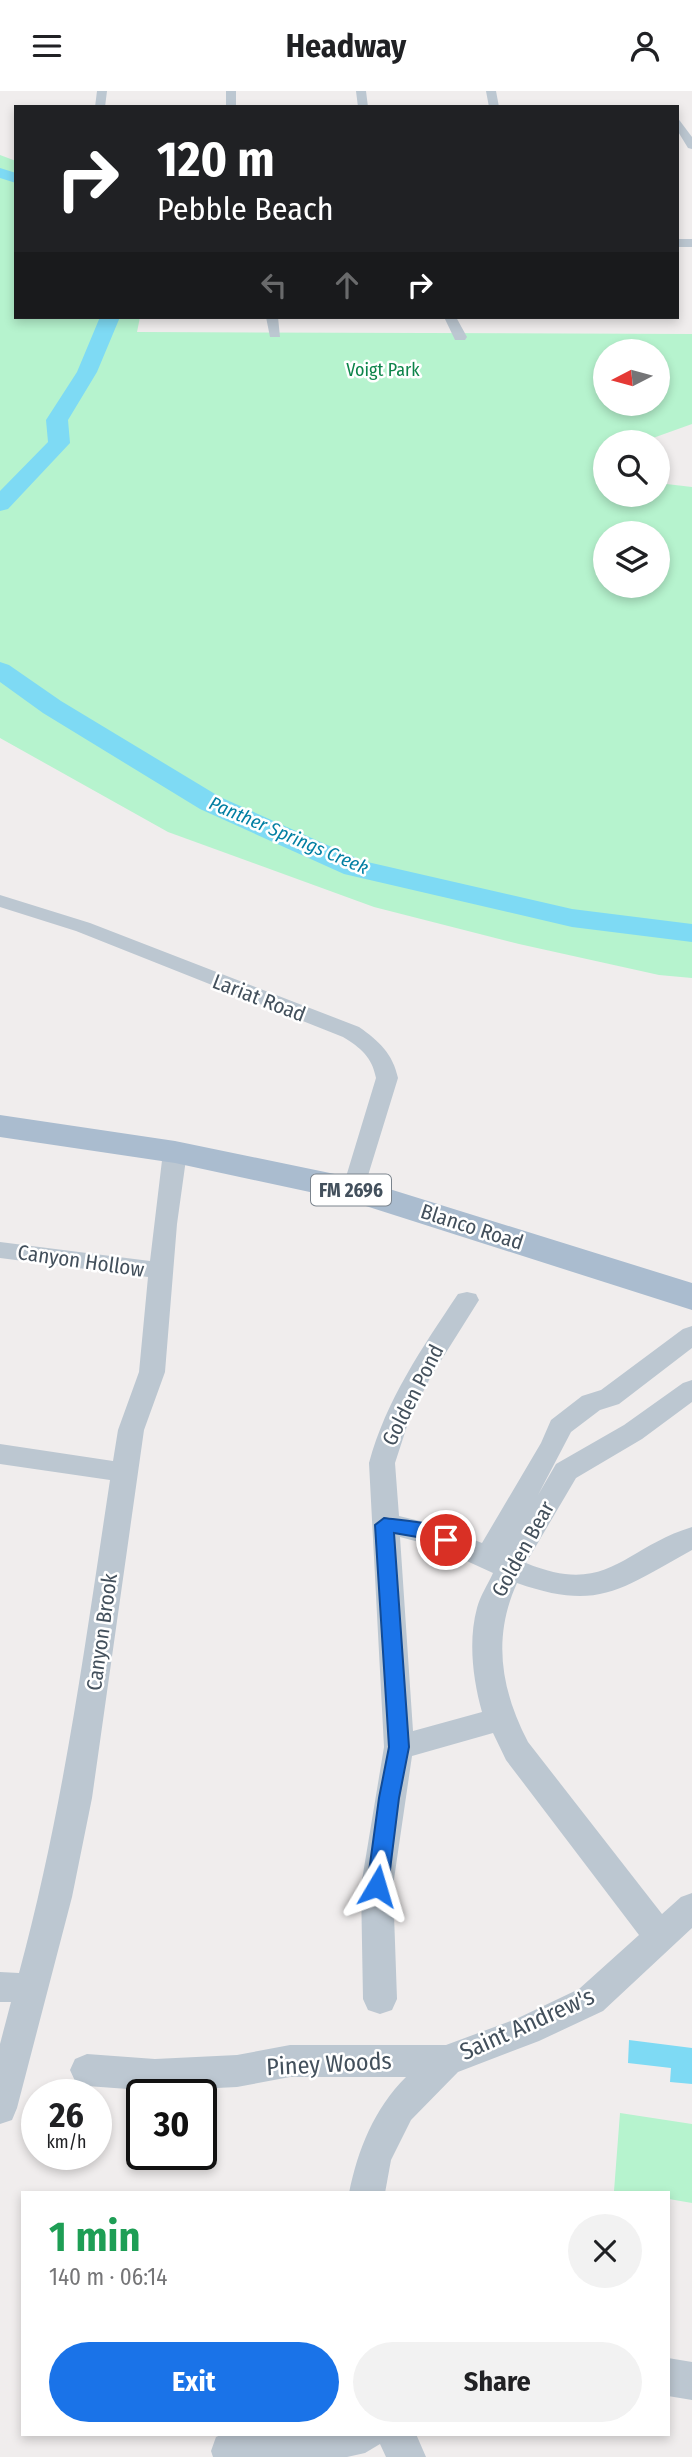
<!DOCTYPE html>
<meta charset="utf-8">
<style>
body{margin:0;font-family:"Fira Sans Condensed",sans-serif;background:#f2f2f2;color:#202124;height:100vh;display:flex;flex-direction:column;font-size:26px;white-space:nowrap}
*{box-sizing:border-box;margin:0}
p{font-size:23px;color:#757577}
.icon{flex:none;width:38px;height:38px;fill:none;stroke:currentColor;stroke-width:2;stroke-linecap:round;stroke-linejoin:round}
.map{position:relative;flex:1;overflow:hidden}
.side{position:absolute;left:21px;top:2100px;width:649px;height:245px;display:flex;flex-direction:column;background:#fff;border-radius:0px;box-shadow:0 4px 10px #0003}
.side>*{flex:none}
.hud{position:absolute;left:14px;top:14px;width:665px;height:214px;border-radius:0px;box-shadow:0 4px 10px #0003;background:#202124;color:#fff;overflow:hidden}
.needle{width:46px;rotate:264deg}
.buttons{position:absolute;left:593px;top:248px;display:grid;gap:14px}
.buttons a{display:grid;place-items:center;width:77px;height:77px;border-radius:50%;background:#fff;box-shadow:0 4px 10px #0003;font-size:35px}
.speed{position:absolute;left:21px;top:1988px;display:flex;gap:14px;font-size:35px;font-weight:700;text-align:center}
.speed>*{display:grid;place-content:center;width:91px;height:91px;border-radius:50%;background:#fff;box-shadow:0 4px 10px #0003;line-height:1}
.speed small{font-size:18px;font-weight:400}
.speed .limit{border:4px solid #111;border-radius:10px;background:#fff;color:#111}
.pin{position:absolute;display:grid;place-items:center;width:60px;height:60px;color:#fff;margin:-30px;border:4px solid #fff;border-radius:50%;box-shadow:0 2px 7px #0007}
.me{position:absolute;width:77px;margin:-38px;rotate:7deg;stroke-linejoin:round;filter:drop-shadow(0 0 5px #0008)}
.turn{display:flex;align-items:center;gap:24px;height:147px;padding:0 28px;font-size:32px}
.turn .icon{width:91px;height:91px;stroke-width:2.5}
.turn b{display:block;font-size:49px;line-height:60px}
.lanes{display:flex;align-items:center;height:66px;padding:0 28px;background:#0003;justify-content:center;gap:35px;direction:ltr}
.lanes .off{opacity:.35}
.round{display:grid;place-items:center;flex:none;width:74px;height:74px;border-radius:37px;background:#f2f2f2}
.head{display:flex;align-items:center;justify-content:space-between;height:119px;padding:0 28px}
h1{font-size:42px;font-weight:700;line-height:52px;color:#1e9e55}
.cta{display:flex;gap:14px;margin-top:auto;padding:14px 28px}
.cta a{flex:1;height:80px;border-radius:42px;background:#1a73e8;color:#fff;font-size:28px;font-weight:700;line-height:80px;text-align:center}
.cta a+a{background:#f2f2f2;color:#202124}
header{display:flex;justify-content:space-between;align-items:center;height:91px;padding:0 28px;background:#fff;font-size:32px;font-weight:700}
.map>svg:first-child{display:block}
</style>
<header><svg class="icon" aria-label="menu" viewBox="0 0 24 24"><path d="M4 6h16M4 12h16M4 18h16"/></svg>Headway<svg class="icon" aria-label="person" viewBox="0 0 24 24"><circle cx="12" cy="8" r="4"/><path d="M4 21q1-7 8-7t8 7"/></svg></header>
<div class="map">
<svg width="692" height="2366" viewBox="0 0 692 2366">
<rect width="100%" height="100%" fill="#f0eded"/>
<path fill="#b6f3ce" fill-rule="evenodd" d="M0,64L16,70V226H140L137,241L692,243V333L639,352H606V404H658V392L692,396V887L659,884L519,853L374,816L168,741L0,647ZM606,261H658V313H606ZM606,443H658V495H606Z
M620,2022L692,2033V2112L669,2108L668,2102L614,2100Z"/>
<path fill="#7edaf4" d="M629,1949L692,1957V1993L670,1991L671,1977L628,1972Z"/>
<g fill="none" stroke-linecap="round" stroke-linejoin="round">
<path fill="#7edaf4" fill-rule="evenodd" d="M0,77L16,82V92L0,87Z
M100,226H120L97,281L68,329L70,352L8,418L0,420V400L48,351L46,329L77,281Z
M0,571L9,574L61,610L220,706L363,770L572,818L692,833V851L572,836L344,783L200,718L43,622L0,591Z"/>
<path fill="#bcc7d1" fill-rule="evenodd" d="M97,0H107L105,16H95Z
M226,0H236V16H226Z
M356,0H366L368,16H358Z
M486,0H496L499,16H489Z
M677,26L692,46V58L688,57L677,39Z
M677,148H692V156H677Z
M266,226H278L280,246H270Z
M444,226H456L467,246L465,249H455Z
M0,804L90,832L359,936C379,950 393,963 398,987L362,1104H346L342,1099L376,987C372,966 361,957 343,946L76,840L0,816Z
M175,1054L183,1056L187,1061L177,1133L165,1281L144,1339L92,1707L72,1806L17,2017L12,2029L0,2033V1953L11,1911H0V1881L19,1882C63,1720 85,1554 110,1389L0,1373V1353L113,1370L118,1339L139,1281L148,1186L0,1167V1151L150,1170L163,1061L167,1056Z
M467,1201L476,1203L479,1209L430,1287L409,1329L395,1372L399,1425L437,1434L482,1452L541,1352L551,1329L582,1305L601,1299L683,1238L692,1235V1257L619,1313L600,1319L571,1341L538,1404L556,1373L624,1334L683,1292L692,1289V1311L642,1348L576,1387L526,1472C608,1506 623,1457 692,1436V1459C621,1498 599,1521 517,1492C492,1547 501,1599 528,1651L662,1823L681,1806L692,1802V1837L603,1920L539,1950L458,1981L411,2029L391,2069L385,2102H349C358,2058 374,2018 406,1986H290L237,1996L155,2000L87,1995L75,1990L70,1979L75,1968L87,1963L155,1968L237,1964L290,1954H446L516,1928L579,1898L639,1844L506,1669L493,1642L412,1665L393,1795L397,1908L392,1919L380,1923L368,1919L363,1908L361,1795L384,1656L369,1372C386,1309 422,1257 458,1203ZM400,1446L434,1455L493,1482C488,1493 480,1505 477,1517C468,1550 473,1589 482,1621L413,1640Z
M668,2267L692,2271V2309L668,2305Z
M223,2343H416L426,2366H386L380,2353L365,2362L347,2366H213L211,2360L216,2346Z"/>
<path fill="#aabccf" fill-rule="evenodd" d="M0,1024L175,1050L354,1087L692,1192V1219L347,1109L175,1072L0,1046Z"/>
</g>
<path fill="#1a73e8" stroke="#114b97" stroke-width="2" d="M384,1427C404,1430 444,1430 455,1449L446,1456L423,1447L394,1442L409,1656L399,1707L388,1795L384,1802L377,1804L370,1802L367,1795L379,1707L389,1656L375,1434Z"/>
<g text-anchor="middle" stroke-width="5" stroke-linejoin="round" paint-order="stroke">
<g font-size="18" fill="#0d844a" stroke="#fff">
<text x="383" y="285">Voigt Park</text>
</g>
<g font-size="19" font-style="italic" fill="#027fa3" stroke="#fff">
<text transform="translate(289 744) rotate(23)" y="7">Panther Springs Creek</text>
</g>
<rect fill="#fff" stroke="#7b848d" stroke-width="2" x="311" y="1083.5" width="80" height="31" rx="5"/>
<g font-size="19" font-weight="bold" fill="#43505c">
<text x="351" y="1106">FM 2696</text>
</g>
<g font-size="21" fill="#43505c" stroke="#fff">
<text transform="translate(259 907) rotate(21)" y="7">Lariat Road</text>
<text transform="translate(472 1136) rotate(18)" y="7">Blanco Road</text>
<text transform="translate(81 1170) rotate(8)" y="7">Canyon Hollow</text>
<text transform="translate(413 1304) rotate(-63)" y="7">Golden Pond</text>
<text transform="translate(523 1458) rotate(-61)" y="7">Golden Bear</text>
<text transform="translate(102 1541) rotate(-82)" y="7">Canyon Brook</text>
</g>
<g font-size="24" fill="#43505c" stroke="#fff">
<text transform="translate(527 1933) rotate(-24)" y="8">Saint Andrew's</text>
<text transform="translate(329 1973) rotate(-3)" y="8">Piney Woods</text>
</g>
</g>
</svg>
<div class="buttons">
<a><svg class="needle" viewBox="-14 -14 28 28"><path d="M0-13l5 13h-10z" fill="#e53935"/><path d="M0 13l5-13h-10z" fill="#757577"/></svg></a>
<a><svg class="icon" aria-label="search" viewBox="0 0 24 24"><circle cx="10" cy="10" r="6"/><path d="M15 15l6 6"/></svg></a>
<a><svg class="icon" aria-label="layers" viewBox="0 0 24 24"><path d="M12 4l9 5-9 5-9-5zM3 14l9 5 9-5"/></svg></a>
</div>
<div class="speed"><div>26<small>km/h</small></div><div class="limit">30</div></div>
<div class="pin" style="left:446px;top:1449px;background:#d93025"><svg class="icon" aria-label="arrive" viewBox="0 0 24 24"><path d="M6 21V4h12l-3 4 3 4H6"/></svg></div>
<svg class="me" style="left:377px;top:1795px" viewBox="-20 -20 40 40"><path d="M0-17L14 15 0 8-14 15z" fill="#1a73e8" stroke="#fff" stroke-width="4"/></svg>
<div class="hud">
<div class="turn"><svg class="icon" aria-label="right" viewBox="0 0 24 24"><path d="M7 20v-9h11M14 6l5 5-5 5"/></svg><div><b>120 m</b>Pebble Beach</div></div>
<div class="lanes"><svg class="icon off" aria-label="left" viewBox="0 0 24 24"><path d="M17 20v-9H6M10 6l-5 5 5 5"/></svg><svg class="icon off" aria-label="ahead" viewBox="0 0 24 24"><path d="M12 20V5M6 11l6-6 6 6"/></svg><svg class="icon" aria-label="right" viewBox="0 0 24 24"><path d="M7 20v-9h11M14 6l5 5-5 5"/></svg></div>
</div>
<section class="side">
<div class="head"><div><h1>1 min</h1><p>140 m · 06:14</p></div><a class="round"><svg class="icon" aria-label="close" viewBox="0 0 24 24"><path d="M6 6l12 12M18 6L6 18"/></svg></a></div>
<div class="cta"><a>Exit</a><a>Share</a></div>
</section>
</div>
